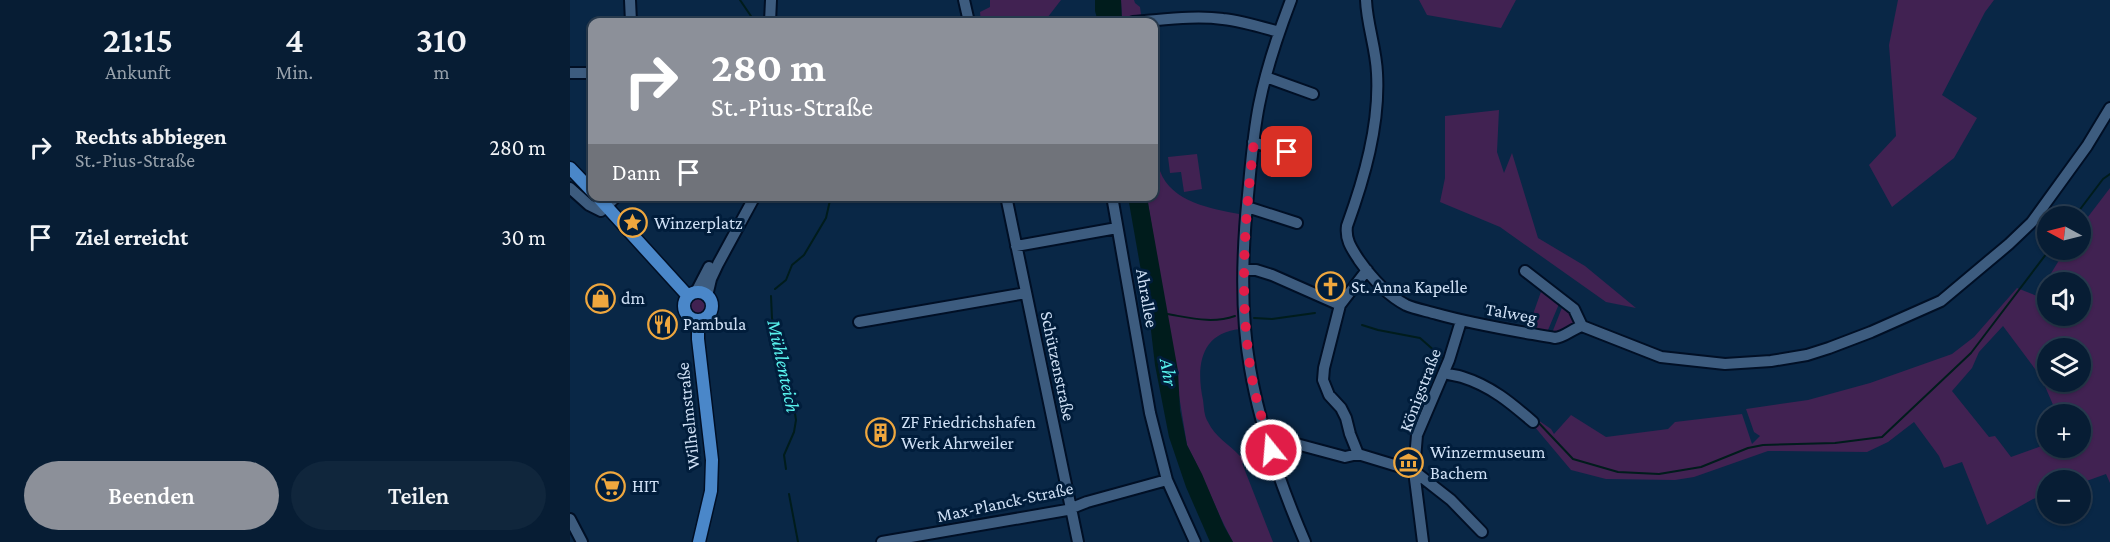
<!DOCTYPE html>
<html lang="de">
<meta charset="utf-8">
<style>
body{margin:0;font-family:"Crimson Pro",serif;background:#10263c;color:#f1f3f6;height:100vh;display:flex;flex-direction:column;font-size:22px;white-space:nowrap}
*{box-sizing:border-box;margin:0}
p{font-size:20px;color:#98a2ac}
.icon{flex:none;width:33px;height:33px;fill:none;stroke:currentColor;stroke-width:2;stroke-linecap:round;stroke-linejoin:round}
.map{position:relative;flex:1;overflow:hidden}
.details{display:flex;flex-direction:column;background:#071d34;width:570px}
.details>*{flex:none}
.hud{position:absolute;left:18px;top:18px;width:570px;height:183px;border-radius:12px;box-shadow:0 2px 4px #0004,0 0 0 2px #283b4f;background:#8c9099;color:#fff;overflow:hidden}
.needle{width:39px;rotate:277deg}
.tools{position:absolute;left:1467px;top:206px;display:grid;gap:12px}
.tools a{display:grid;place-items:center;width:54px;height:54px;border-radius:50%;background:#071d34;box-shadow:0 2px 4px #0004,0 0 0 2px #283b4f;font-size:30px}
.pin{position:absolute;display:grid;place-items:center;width:51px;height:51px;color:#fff;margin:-26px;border-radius:12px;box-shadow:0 3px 9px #0006}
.me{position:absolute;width:66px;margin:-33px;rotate:343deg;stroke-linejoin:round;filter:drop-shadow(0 0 4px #0008)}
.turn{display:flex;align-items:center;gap:21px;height:126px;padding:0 24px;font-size:27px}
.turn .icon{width:78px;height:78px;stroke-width:2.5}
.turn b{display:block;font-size:42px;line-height:51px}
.then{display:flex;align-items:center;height:57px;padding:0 24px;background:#0003;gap:12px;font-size:22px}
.eta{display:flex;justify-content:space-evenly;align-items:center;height:102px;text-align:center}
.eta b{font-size:36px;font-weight:600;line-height:42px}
.action{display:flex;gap:12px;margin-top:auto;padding:12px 24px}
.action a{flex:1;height:69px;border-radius:36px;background:#8c9099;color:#fff;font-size:24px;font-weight:600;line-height:69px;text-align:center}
.action a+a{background:#10263c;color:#f1f3f6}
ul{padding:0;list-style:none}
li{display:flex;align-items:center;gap:18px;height:90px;padding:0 24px}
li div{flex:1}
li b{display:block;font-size:22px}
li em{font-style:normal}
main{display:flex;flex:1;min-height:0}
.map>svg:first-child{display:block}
</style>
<main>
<section class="details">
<div class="eta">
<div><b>21:15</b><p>Ankunft</p></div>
<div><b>4</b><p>Min.</p></div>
<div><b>310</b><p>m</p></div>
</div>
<ul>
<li><svg class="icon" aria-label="right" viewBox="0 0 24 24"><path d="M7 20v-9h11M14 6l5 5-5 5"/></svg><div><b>Rechts abbiegen</b><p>St.-Pius-Straße</p></div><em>280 m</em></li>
<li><svg class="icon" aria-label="arrive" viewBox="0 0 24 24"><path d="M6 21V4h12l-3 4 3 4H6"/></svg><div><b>Ziel erreicht</b></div><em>30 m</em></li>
</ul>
<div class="action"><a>Beenden</a><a>Teilen</a></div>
</section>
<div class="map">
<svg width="1540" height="542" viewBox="0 0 1540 542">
<rect width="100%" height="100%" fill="#092746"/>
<path fill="#412252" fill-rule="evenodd" d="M420,0H491L474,22H411L410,12L420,7Z
M551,0H564L565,3L570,7L572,22H552Z
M849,0H946L931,28L857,15Z
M1328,0H1424L1415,12L1372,95L1407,118L1384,158L1322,207L1299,165L1326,136L1319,45Z
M929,110L927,152L934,173L942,153L968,238L1015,266L1066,308L1036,302L930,227L870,202L875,178V116Z
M584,129C586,142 586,158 590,171C601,202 642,209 669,214L668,275L670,329C630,333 626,367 633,400C634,407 634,416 638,422C645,437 659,444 670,456L696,448L698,455L672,463L703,542H663C646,511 634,477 617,445L577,197L584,196Z
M627,154L632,189L614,192L611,172L600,173L598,157Z
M1540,188V483L1536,474L1511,483L1510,480H1478L1477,494L1463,499L1417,525L1392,462L1374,468L1369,456L1344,422L1318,442L1297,452L1198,451L1124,477L1105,480L1036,479L1001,470L964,426L968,420L981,429L984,434L1001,415L1036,437L1098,429L1105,422L1172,414L1182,444L1190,436L1184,432L1176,409L1238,400L1300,383L1382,354L1404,337L1447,288L1467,296L1496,249H1510L1511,226ZM1478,282H1510V315H1478ZM1433,326L1471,377L1487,414H1510V447H1478L1477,444L1441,457L1425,436L1419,437L1382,391L1402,368L1409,352ZM1478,348H1510V381H1478Z
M972,289L986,300L989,304L978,330L975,332L958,328Z
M117 307a11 11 0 1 1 22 0a11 11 0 1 1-22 0Z
M993,305L1002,313L1004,322L988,333H982Z"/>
<path fill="#001c1c" d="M525,0H551L552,22H528L525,11Z
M558,197H577L608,371L610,410L617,445L632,474L654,526L663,542H640L616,487L599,437L585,365L580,322Z"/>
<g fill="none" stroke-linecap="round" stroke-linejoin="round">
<path stroke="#001c1c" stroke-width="2" d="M170,0L185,22
M1505,216L1533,179L1540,174
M205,289L216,280L222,265L234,255L256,218L261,196
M201,296L202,318L213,370L222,394L226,420L224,432L214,455L216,469
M597,314C621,318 642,324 665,316
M684,318L702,319L745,313
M792,325L808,330L850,338L875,360
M966,420L1003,459L1048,472L1089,474L1131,467L1178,448L1193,445L1265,443L1312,437L1401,353L1480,249
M219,494L228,542"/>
<defs>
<path id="minor" d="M60,0L61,22
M394,0L399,22
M721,0C708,34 696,69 689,105C683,135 681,165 678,195C672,253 670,311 680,368C690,428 711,486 735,542
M796,0C797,25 806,48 807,73C810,125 794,179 777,226C775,240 782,249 789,260C801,277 817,295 836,305C845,309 857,311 867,314C906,325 946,331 985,338C995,337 1002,329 1012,326L1004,309L955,271
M200,22L201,0
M563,22C592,20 624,15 653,19C672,21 691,27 709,32
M0,73H22
M696,77L743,94
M683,142L733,157
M0,188L19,205L31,211L47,196
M436,196L508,542
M542,196L580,413L597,480L625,542
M677,207L727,223
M446,246L547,228
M674,270H686L702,275L770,305
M797,270L770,305L754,368L753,380L759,395L771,408L776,418L780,434L788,454L844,471L881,500L912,532
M126,292L139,267
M137,296L141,279L148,264L185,196
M289,322L456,293
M1012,326L1091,357L1155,364L1201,361L1237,355L1259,348L1301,332L1371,301L1439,244L1462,222L1517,146L1540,108
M874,373C880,375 886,375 892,377C921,386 941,403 963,422
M699,445L719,442L775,457L788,454
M0,519L12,542
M312,542L497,510L517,502L597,480
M853,542L844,471L847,435L879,360L891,321"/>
<path id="major" d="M0,168L22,191
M27,196L118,296
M114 306a14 14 0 1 1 28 0a14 14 0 1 1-28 0Z
M128,320V339L142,460L141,491L129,542"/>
</defs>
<use href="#minor" stroke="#000f25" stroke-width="14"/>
<use href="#major" stroke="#000f25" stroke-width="15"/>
<use href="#minor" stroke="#3d5c7f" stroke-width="10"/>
<use href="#major" stroke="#4a87c9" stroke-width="12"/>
</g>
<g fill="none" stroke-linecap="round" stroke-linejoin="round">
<path stroke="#e11d48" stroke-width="10" stroke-dasharray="0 18" d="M701,450C693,422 684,394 680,366C669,291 675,217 684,142L717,152"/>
</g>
<defs>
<symbol id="sight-ring" viewBox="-11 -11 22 22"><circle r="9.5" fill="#011d3b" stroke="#efa73e" stroke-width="1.5"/><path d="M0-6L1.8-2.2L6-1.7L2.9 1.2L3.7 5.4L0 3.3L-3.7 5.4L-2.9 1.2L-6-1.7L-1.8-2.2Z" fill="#efa73e"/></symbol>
<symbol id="church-ring" viewBox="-11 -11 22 22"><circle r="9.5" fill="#011d3b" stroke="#efa73e" stroke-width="1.5"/><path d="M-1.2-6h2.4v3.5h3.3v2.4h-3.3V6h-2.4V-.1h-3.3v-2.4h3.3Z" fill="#efa73e"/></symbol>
<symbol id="shop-ring" viewBox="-11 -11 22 22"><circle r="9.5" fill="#011d3b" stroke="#efa73e" stroke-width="1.5"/><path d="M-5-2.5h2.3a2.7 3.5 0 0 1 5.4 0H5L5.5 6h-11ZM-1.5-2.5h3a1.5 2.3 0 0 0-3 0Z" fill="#efa73e"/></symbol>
<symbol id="restaurant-ring" viewBox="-11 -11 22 22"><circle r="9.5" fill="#011d3b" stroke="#efa73e" stroke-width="1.5"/><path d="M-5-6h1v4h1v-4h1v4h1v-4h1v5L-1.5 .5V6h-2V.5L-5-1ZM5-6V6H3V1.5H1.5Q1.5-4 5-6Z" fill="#efa73e"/></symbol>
<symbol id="building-ring" viewBox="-11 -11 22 22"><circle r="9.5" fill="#011d3b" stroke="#efa73e" stroke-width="1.5"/><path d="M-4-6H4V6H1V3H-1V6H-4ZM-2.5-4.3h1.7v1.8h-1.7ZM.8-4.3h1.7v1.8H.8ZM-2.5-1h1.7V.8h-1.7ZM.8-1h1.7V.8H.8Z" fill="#efa73e"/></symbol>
<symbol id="museum-ring" viewBox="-11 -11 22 22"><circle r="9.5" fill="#011d3b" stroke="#efa73e" stroke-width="1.5"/><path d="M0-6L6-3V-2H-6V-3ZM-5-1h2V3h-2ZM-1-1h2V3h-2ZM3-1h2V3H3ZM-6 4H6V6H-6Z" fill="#efa73e"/></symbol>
<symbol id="supermarket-ring" viewBox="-11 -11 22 22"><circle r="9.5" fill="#011d3b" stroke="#efa73e" stroke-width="1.5"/><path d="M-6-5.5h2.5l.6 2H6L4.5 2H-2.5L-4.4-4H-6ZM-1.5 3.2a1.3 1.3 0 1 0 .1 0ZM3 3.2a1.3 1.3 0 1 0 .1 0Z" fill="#efa73e"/></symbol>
</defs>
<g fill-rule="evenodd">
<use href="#sight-ring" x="46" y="206" width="33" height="33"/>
<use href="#church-ring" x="744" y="270" width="33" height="33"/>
<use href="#shop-ring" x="14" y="282" width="33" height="33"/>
<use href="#restaurant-ring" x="76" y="308" width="33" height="33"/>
<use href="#building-ring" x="294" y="416" width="33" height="33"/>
<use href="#museum-ring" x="822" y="446" width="33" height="33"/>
<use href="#supermarket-ring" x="24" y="470" width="33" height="33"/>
</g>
<g text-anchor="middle" stroke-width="6" stroke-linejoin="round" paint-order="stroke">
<g font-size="18" fill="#cfe0f5" stroke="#011d3b" text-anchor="start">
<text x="84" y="229">Winzerplatz</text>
<text x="781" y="293">St. Anna Kapelle</text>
<text x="51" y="304">dm</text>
<text x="113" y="330">Pambula</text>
<text x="331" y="428">ZF Friedrichshafen<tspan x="331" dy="21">Werk Ahrweiler</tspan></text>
<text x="860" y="458">Winzermuseum<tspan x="860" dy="21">Bachem</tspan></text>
<text x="62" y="492">HIT</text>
</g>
<g font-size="18" fill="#cfe0f5" stroke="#011d3b">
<text transform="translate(577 298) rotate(80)" y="6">Ahrallee</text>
<text transform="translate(941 313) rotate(10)" y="6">Talweg</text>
<text transform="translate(488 366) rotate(78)" y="6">Schützenstraße</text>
<text transform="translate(850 390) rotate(-69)" y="6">Königstraße</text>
<text transform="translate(118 416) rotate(-96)" y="6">Wilhelmstraße</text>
<text transform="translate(435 502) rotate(-12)" y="6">Max-Planck-Straße</text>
</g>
<g font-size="20" font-style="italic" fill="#58f1ed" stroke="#011d3b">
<text transform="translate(214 366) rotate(78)" y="7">Mühlenteich</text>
<text transform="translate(599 372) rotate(80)" y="7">Ahr</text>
</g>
</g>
</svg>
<div class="tools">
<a><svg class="needle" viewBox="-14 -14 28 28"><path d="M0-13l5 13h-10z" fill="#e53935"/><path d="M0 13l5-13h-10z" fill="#98a2ac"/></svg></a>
<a><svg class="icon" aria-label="sound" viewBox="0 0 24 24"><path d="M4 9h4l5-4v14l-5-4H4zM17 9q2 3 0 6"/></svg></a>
<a><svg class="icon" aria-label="layers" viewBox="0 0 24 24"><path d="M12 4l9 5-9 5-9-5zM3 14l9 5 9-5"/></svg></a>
<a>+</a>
<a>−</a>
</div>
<div class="pin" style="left:717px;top:152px;background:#d93025"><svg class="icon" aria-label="arrive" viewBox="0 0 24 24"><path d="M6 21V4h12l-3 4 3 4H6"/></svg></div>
<svg class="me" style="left:701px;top:450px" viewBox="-20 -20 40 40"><circle r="17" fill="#e11d48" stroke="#fff" stroke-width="3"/><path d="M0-11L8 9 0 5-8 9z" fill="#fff"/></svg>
<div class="hud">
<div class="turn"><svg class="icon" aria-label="right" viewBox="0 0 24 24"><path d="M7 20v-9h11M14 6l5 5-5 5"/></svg><div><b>280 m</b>St.-Pius-Straße</div></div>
<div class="then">Dann<svg class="icon" aria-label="arrive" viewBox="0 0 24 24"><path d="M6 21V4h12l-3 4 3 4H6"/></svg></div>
</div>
</div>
</main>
